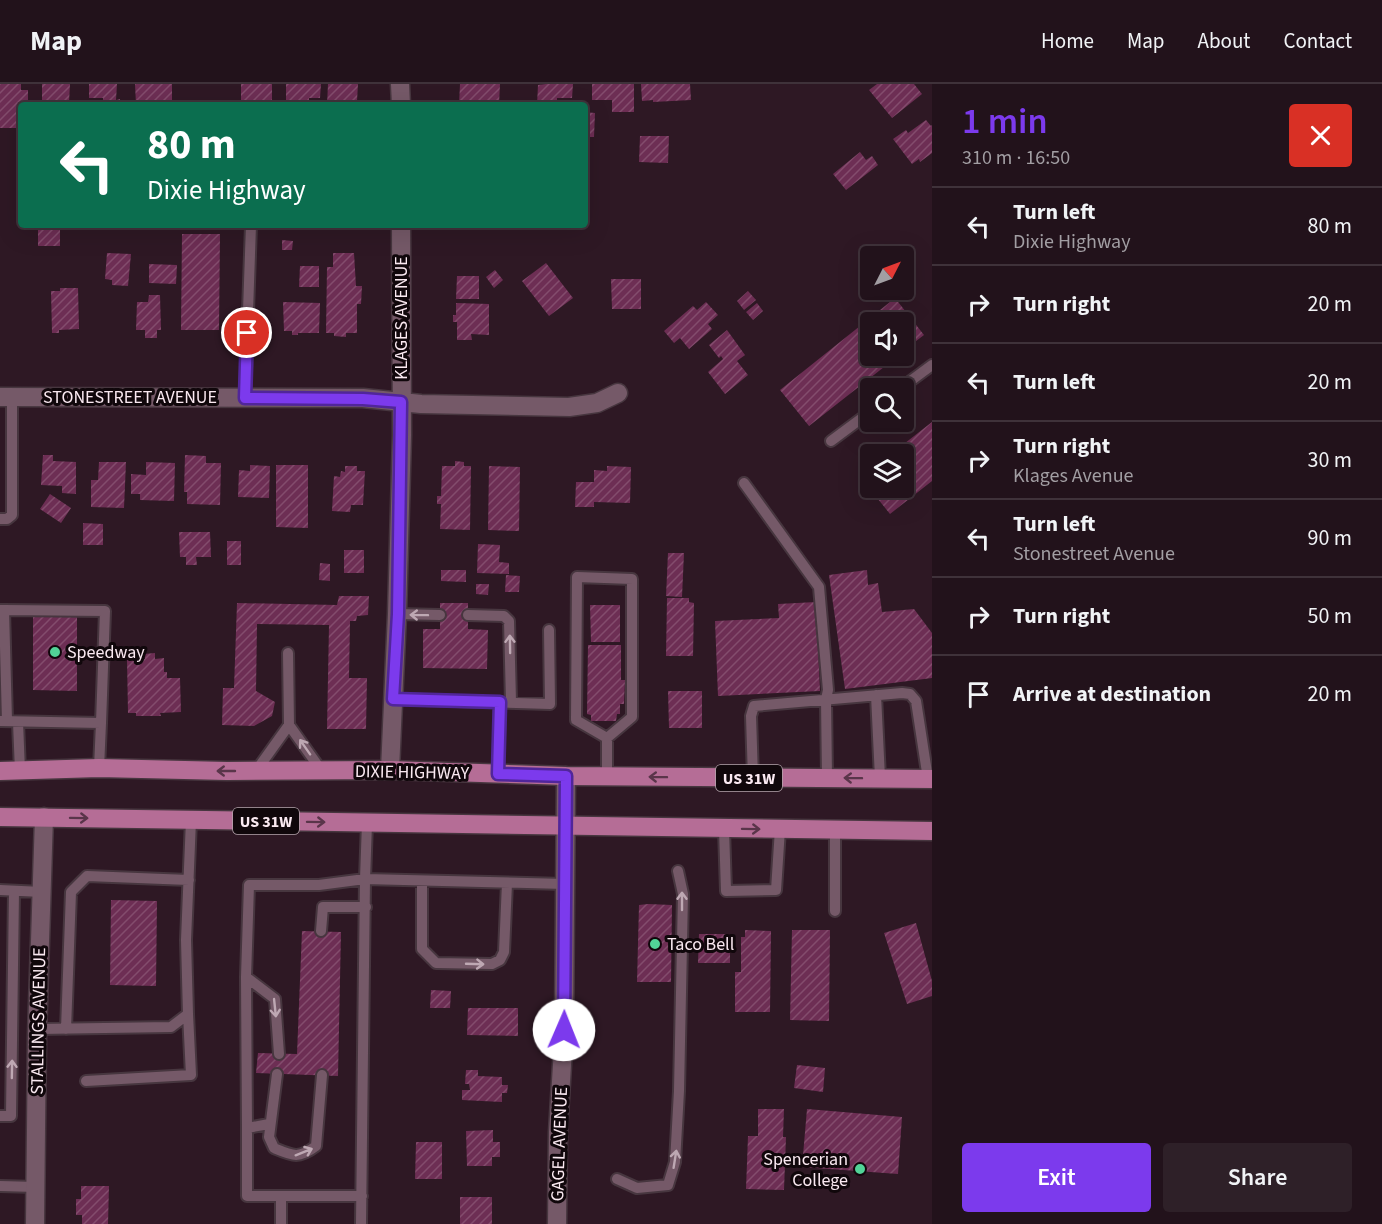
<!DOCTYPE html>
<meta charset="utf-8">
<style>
body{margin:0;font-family:"Source Sans 3",sans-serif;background:#2e2028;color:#f1f3f6;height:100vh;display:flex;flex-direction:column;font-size:22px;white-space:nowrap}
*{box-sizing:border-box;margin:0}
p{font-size:20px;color:#a29ea3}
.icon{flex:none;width:33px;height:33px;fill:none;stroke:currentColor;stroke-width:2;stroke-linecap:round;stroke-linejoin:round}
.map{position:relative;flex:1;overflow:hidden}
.panel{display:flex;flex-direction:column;background:#22121b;width:450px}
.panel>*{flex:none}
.banner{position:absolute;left:18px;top:18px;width:570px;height:126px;border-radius:6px;box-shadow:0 6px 24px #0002,0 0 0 2px #3f323a;background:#0b6e4f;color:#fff;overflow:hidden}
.needle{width:39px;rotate:48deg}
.buttons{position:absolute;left:860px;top:162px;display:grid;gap:12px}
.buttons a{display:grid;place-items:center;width:54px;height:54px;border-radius:6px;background:#22121b;box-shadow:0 6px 24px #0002,0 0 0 2px #3f323a;font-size:30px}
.pin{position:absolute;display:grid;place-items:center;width:51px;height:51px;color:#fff;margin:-26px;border:3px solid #fff;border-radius:50%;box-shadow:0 2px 6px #0007}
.me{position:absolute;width:66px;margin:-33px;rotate:1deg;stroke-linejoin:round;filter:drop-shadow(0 0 4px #0008)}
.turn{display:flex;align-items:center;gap:21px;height:126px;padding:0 30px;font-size:27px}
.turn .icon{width:78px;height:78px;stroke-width:2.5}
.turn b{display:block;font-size:42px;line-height:51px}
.round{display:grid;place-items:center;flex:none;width:63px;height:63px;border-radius:6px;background:#2e2028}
.headline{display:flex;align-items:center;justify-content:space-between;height:102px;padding:0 30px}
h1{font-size:36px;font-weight:600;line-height:45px;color:#7c3aed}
.cta{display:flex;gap:12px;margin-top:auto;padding:12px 30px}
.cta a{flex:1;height:69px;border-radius:6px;background:#7c3aed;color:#fff;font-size:24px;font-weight:600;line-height:69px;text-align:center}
.cta a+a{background:#2e2028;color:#f1f3f6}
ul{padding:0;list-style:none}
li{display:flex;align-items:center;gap:18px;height:78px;padding:0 30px;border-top:2px solid #3f323a}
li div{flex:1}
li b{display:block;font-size:22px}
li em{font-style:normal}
header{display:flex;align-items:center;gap:36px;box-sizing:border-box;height:84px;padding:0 30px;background:#22121b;border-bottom:2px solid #3f323a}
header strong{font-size:28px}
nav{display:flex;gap:33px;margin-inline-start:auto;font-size:21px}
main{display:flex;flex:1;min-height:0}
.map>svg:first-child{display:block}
</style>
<header>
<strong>Map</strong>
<nav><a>Home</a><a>Map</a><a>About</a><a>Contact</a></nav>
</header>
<main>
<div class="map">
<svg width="932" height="1140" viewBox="0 0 932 1140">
<defs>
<pattern id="building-hatch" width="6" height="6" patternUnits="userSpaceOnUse" patternTransform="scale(1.5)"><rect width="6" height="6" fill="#6d2e54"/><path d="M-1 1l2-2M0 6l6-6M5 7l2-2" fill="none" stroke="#834c6d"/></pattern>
</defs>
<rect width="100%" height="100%" fill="#2e1824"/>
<path fill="url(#building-hatch)" d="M0,0H21V6H28V21H21L19,44H0Z
M42,0H70L69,19L42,21Z
M89,0H117L116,16L120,15V21H103V14H89Z
M135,0H172V21H136Z
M241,0H272V21H241Z
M286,0H321L320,14H309V20L286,21Z
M328,0H358L357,17H361V21H327Z
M460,0H500L499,21H459Z
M546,0H573L572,14H557V21H537L538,1Z
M592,0H634V28H612V16H592Z
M641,0H690L691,16L653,18V16L642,17Z
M877,0H914L922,10L892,34L869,6Z
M585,28L595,29L594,53H585Z
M926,36L931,42L932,41V69L920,78L919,75L912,80L893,55L906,46L908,49Z
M640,52H669L668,79L639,78Z
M860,68L866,76L872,72L878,81L846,106L833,90Z
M38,141H60V162H38Z
M182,150H220L219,246H181Z
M282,156L293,157L292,166H282Z
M107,169L131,170L128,202L112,201V196L105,195Z
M333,169H354L356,202H362L361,220H357V249H346V253L334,252V249H326L327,183H333Z
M546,179L573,214L549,232L522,197Z
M149,180L177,181L176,200L149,199Z
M300,182H319V203H299Z
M495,186L503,196L494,204L486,193Z
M457,192H479V215H456Z
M611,195H641V225H612Z
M60,204H78L79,245L59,246V249H52L51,207H60Z
M748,207L756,216L744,226L737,217Z
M149,211H160L161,246H157V254H145V246H136L137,218H148Z
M895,214L924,251L903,267V238H870V272H898L809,342L780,306Z
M283,218L320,219L319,249H298V251H292V247H284Z
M706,218L718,231L708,240L712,245L689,265L680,254L674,259L664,247L693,222L697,226Z
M456,219L489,220V251L471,250L472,256H457V238H453V231H456Z
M757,219L763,227L753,236L746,228Z
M727,246L745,271L737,277L748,291L725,310L708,288L723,275L721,272L719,274L709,261Z
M932,338V397L890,430L861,394L870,387V404H903V370H891Z
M43,371H53V377L76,378V410L62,409V402L41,401Z
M185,371L206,372V379H221L220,421L187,420V408H184Z
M455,377L464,378V382H471L470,446L440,445L441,420H437V412H441L442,382H455Z
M99,378H126L124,424L91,423V396H98Z
M146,378L175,379L174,417L140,416V410H131V390L146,391Z
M250,381L270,382L269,414L238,413L239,386L250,387Z
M276,381H308V444L276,443Z
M345,382H357V387H365L363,421H351L350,428L332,427L334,392L340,393L341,387L345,388Z
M489,382L520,383L519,447L488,446Z
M607,382L631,383L630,419L594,418V423H575L576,398H594V386L607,387Z
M50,410L71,424L61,439L40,425Z
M83,439L103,440V461H83Z
M179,448H210L211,473H196L197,481H186V473H180Z
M227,457H241V481H227Z
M478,460L500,461L499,478L509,479V490L477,489Z
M344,466H364V489H344Z
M668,469H684L682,513L666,512Z
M320,479L330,480V497L319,496Z
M441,486H466V498L441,497Z
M867,486L868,501L878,499L882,528L914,525L932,549V594L845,605L829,491Z
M506,491L520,492L519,508H505Z
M476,500H489L488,511L476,510Z
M339,512H369L368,531L357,532L356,537H350L349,594H367L366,645H327L329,541L257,540L256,607L275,618L272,632L254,642L222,641L223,604H234L237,519L337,521Z
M667,514H689V518L694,519L693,572H666Z
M816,518L820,607L718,612L715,537L779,534L778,520Z
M440,519H468V545L488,546L487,585L423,584V545H440Z
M590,521H620V558H591Z
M33,529L77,530V607L33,606Z
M588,561H621V596H625L624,620H620V630H617L616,637H591V631L587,630Z
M155,569V575L164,574V588H167V594H180L181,628L160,629L161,632H136V629H128L127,576L145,575L144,570Z
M668,607H702V644H669Z
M111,816L157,817L156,902L110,901Z
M648,820L672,821L671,898H637L639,821Z
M916,839L932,897V912L907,920L884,849Z
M745,846L771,847L770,928H735V888H741V853H745Z
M792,846H830L829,937L790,936Z
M302,847L341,848L338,992L256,989L258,969L297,970Z
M699,850H730V879H698Z
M431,906L451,907L450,924H430Z
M468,924H518V952L467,951Z
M797,981L825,984L823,1008L794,1004Z
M466,986H478V992L502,993V1001H508L507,1009H502V1018L462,1016V1006H470L469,1000H465Z
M758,1025H784L783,1053H786L784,1106L746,1105L748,1052H758Z
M807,1025L902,1033L898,1090L802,1083Z
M493,1046V1058H500V1073H492V1082H467L466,1047Z
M416,1058H442V1095H415Z
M81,1102H109L108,1140H82V1131H76V1115H81Z
M460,1113H492V1140H460Z"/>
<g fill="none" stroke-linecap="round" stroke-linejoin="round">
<defs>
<path id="service" d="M901,304L932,281
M245,314L251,141
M831,357L870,328
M744,399L819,503L828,606L826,615L827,693
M0,435H7L12,431V313
M577,493L632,495V633L607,654L576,636Z
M0,526H4L7,637
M397,530L440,531
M468,531L504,532L509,537L511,618
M288,569L289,641L321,686
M876,611L880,694
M393,615L550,620L549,546
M0,637L101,639L105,527L4,526
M18,638L20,687
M607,654V692
M99,684L101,639
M256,687L289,641
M498,690L500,618
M753,694L751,632L754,622L902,609L910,610L916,617L928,695
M724,745L726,807L776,806L780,745
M835,746V827
M422,797V865L436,879L492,880L500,876L504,868L507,799
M0,806L42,808
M321,847L323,823H366
M246,893L275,915L279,970
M38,945L171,943L188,930L186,856L191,736
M66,945L71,808L87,792L189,796
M277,990L269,1053L274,1064C293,1072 299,1075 316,1062L322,991
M86,997L191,991L188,930
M0,1032H11L14,807
M269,1040L247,1044V1112H281
M247,1044L246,893L249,801H319L365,795L367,739
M617,1095L637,1104L668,1101L675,1078L679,1007L683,810L678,787
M0,1102L36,1103
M281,1140V1112H362
M361,1140L365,795L565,800"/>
<path id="minor" d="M400,0L401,21
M0,313L363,314L421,320L569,323L597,319L618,309
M390,686L397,530L402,351L401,141
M35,1140L37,951L44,733"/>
<path id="tertiary" d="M557,1140L558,1048L564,947L566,692"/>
<path id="primary" d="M0,687L99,684L227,687L390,686L566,692L932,695
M0,733L932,747"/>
</defs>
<use href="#service" stroke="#47363f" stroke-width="14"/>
<use href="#minor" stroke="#47363f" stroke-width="21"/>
<use href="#tertiary" stroke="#47363f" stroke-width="21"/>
<use href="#primary" stroke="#47363f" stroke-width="21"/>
<use href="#service" stroke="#755968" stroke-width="10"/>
<use href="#minor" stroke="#755968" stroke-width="18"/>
<use href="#tertiary" stroke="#755968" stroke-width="18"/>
<use href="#primary" stroke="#b56d96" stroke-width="18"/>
</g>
<defs><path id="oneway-shaft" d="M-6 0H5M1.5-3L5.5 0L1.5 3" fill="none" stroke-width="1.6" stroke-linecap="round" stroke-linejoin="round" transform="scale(1.5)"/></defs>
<g stroke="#bea8b3">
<use href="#oneway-shaft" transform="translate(419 531) rotate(-179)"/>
<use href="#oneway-shaft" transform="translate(510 560) rotate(-91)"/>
<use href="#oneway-shaft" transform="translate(305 663) rotate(-125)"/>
<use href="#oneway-shaft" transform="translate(682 817) rotate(-90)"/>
<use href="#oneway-shaft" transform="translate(475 880) rotate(2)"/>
<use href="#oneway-shaft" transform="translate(275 924) rotate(84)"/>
<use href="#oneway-shaft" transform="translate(12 985) rotate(-89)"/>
<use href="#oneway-shaft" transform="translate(304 1068) rotate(-22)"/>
<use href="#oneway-shaft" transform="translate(675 1075) rotate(-81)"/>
</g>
<g stroke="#5a354a">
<use href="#oneway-shaft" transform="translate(226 687) rotate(-180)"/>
<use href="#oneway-shaft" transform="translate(658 693) rotate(-179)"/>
<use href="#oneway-shaft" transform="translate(853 694) rotate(-179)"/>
<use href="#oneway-shaft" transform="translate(79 734) rotate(1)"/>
<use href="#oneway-shaft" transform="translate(316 738) rotate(1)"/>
<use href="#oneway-shaft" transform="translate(751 745) rotate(1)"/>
</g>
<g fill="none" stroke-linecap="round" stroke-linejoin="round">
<defs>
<path id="route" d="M247,249L245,314L363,315L401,318L398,530L393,615L500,618L498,690L566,692L564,946"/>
</defs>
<use href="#route" stroke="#51269a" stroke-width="15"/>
<use href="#route" stroke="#7c3aed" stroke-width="10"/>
</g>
<g fill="#51d397" stroke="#10070b" stroke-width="2">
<circle cx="55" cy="568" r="6"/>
<circle cx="655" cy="860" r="6"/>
<circle cx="860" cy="1085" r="6"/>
</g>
<g text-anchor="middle" stroke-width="6" stroke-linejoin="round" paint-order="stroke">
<g fill="#10070b" stroke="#b4a5ac" stroke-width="1.5">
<rect x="716" y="681" width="66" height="26" rx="4.5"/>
<rect x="233" y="724" width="66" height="26" rx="4.5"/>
</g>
<g font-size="16" font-weight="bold" fill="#fae9f1">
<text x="749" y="700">US 31W</text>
<text x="266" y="743">US 31W</text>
</g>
<g font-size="18" fill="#fae9f1" stroke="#10070b">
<text transform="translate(401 234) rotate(-90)" y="6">KLAGES AVENUE</text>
<text x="130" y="319">STONESTREET AVENUE</text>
<text transform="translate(412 688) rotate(1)" y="6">DIXIE HIGHWAY</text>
<text transform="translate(38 937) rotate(-89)" y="6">STALLINGS AVENUE</text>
<text transform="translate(559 1060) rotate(-88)" y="6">GAGEL AVENUE</text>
</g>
<g font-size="18" fill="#fae9f1" stroke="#10070b" text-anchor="start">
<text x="67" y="574">Speedway</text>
<text x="667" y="866">Taco Bell</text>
<text x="848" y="1081" text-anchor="end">Spencerian<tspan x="848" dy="21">College</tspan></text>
</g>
</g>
</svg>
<div class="buttons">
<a><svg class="needle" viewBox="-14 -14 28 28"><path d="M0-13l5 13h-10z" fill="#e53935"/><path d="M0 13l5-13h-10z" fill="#a29ea3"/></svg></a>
<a><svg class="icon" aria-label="sound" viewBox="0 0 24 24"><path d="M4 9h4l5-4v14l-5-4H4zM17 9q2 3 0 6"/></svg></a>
<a><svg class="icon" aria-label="search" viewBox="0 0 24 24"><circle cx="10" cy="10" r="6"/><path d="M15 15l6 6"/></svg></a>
<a><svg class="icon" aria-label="layers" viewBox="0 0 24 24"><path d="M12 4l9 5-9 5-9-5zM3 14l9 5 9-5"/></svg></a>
</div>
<div class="pin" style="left:247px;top:249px;background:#d93025"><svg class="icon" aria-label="arrive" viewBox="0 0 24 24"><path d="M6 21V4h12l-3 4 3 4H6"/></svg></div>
<svg class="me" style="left:564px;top:946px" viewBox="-20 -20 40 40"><circle r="19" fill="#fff"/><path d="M0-13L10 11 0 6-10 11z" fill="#7c3aed"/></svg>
<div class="banner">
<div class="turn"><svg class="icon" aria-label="left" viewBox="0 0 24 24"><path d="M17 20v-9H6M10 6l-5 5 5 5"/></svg><div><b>80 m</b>Dixie Highway</div></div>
</div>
</div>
<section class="panel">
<div class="headline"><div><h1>1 min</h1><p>310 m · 16:50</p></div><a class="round" style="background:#d93025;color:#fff"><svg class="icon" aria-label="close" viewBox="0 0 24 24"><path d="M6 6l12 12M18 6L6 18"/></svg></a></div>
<ul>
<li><svg class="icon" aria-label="left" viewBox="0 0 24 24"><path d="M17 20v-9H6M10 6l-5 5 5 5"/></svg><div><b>Turn left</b><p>Dixie Highway</p></div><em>80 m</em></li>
<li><svg class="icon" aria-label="right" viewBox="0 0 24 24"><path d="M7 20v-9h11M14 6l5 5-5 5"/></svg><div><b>Turn right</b></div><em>20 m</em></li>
<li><svg class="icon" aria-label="left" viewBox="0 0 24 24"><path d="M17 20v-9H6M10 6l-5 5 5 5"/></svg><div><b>Turn left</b></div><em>20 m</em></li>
<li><svg class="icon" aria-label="right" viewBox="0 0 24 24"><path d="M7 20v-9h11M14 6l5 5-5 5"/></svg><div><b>Turn right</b><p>Klages Avenue</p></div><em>30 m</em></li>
<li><svg class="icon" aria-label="left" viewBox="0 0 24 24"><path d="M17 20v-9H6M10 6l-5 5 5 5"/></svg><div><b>Turn left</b><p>Stonestreet Avenue</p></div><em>90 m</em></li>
<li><svg class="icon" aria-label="right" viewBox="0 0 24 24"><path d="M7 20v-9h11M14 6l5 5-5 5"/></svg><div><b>Turn right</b></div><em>50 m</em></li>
<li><svg class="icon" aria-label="arrive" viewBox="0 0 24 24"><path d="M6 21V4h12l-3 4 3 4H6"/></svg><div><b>Arrive at destination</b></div><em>20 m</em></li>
</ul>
<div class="cta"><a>Exit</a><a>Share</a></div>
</section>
</main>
